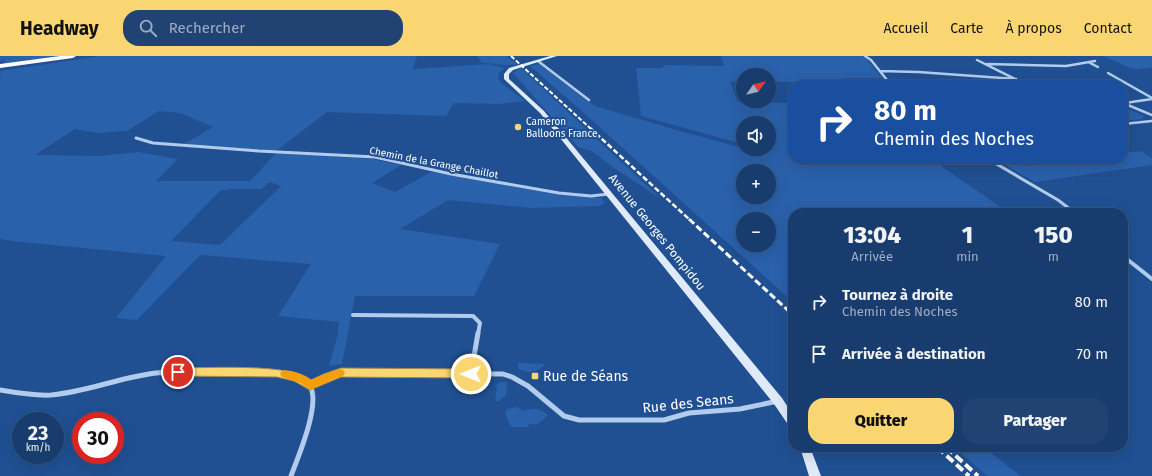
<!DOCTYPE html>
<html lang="fr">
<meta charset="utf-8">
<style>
body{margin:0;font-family:"Fira Sans",sans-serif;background:#214373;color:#f1f3f6;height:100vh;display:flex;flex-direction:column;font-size:15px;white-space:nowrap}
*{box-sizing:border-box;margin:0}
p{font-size:13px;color:#9fadc2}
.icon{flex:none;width:22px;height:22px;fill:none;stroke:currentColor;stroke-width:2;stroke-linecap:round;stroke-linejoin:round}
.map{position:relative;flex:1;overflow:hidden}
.drawer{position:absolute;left:788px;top:152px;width:340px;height:244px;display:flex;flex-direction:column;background:#183c6e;border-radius:16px;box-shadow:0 4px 16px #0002,0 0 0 1px #365681}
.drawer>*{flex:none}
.top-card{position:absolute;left:788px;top:24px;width:340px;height:84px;border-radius:16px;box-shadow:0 4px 16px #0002,0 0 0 1px #365681;background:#1a4fa0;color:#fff;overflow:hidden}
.needle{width:26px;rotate:56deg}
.fabs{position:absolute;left:736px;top:12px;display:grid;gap:8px}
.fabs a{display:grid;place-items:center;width:40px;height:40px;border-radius:50%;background:#183c6e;box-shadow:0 4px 16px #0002,0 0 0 1px #365681;font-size:20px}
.speed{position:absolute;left:12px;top:356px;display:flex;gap:8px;font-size:20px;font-weight:700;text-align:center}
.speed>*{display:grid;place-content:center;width:52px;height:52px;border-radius:50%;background:#183c6e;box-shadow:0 4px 16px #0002,0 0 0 1px #365681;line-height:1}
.speed small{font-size:10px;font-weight:400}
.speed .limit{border:6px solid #d22;background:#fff;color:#111}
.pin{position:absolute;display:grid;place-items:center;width:34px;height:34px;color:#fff;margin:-17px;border:2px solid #fff;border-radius:50%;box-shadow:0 1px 4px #0007}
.me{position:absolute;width:44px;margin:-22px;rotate:270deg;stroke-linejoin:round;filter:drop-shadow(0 0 3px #0008)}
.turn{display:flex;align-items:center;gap:14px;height:84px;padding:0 20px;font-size:18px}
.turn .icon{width:52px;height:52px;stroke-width:2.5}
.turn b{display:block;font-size:28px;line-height:34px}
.eta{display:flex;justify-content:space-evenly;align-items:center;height:68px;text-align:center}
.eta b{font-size:24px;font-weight:800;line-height:28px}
.button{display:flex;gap:8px;margin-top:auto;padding:8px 20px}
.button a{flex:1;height:46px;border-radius:16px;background:#fad673;color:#111;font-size:16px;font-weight:800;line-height:46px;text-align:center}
.button a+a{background:#214373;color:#f1f3f6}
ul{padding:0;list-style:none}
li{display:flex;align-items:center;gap:12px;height:52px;padding:0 20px}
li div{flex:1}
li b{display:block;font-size:15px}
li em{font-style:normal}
header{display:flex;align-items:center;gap:24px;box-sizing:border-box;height:56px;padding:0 20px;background:#fad673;color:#111}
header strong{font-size:19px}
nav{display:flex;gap:22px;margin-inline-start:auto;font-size:14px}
.search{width:280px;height:36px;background:#214373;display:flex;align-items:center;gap:10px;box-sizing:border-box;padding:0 14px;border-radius:16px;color:#9fadc2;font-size:15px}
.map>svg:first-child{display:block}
</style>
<header>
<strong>Headway</strong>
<div class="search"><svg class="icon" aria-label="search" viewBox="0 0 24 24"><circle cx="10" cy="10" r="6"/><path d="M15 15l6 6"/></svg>Rechercher</div>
<nav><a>Accueil</a><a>Carte</a><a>À propos</a><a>Contact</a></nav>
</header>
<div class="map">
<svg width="1152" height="420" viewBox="0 0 1152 420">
<rect width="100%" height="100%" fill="#205092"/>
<path fill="#2a61ab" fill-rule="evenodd" d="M0,0H62L2,8L6,4L0,5Z
M100,0H417L413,13L489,8L504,12L499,17L498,21L500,26L525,45L498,48L454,47L446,60L327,56L276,95L184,88L213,71L180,57L159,55L127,75L98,77L75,73L35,99L100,100L138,96L178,103L156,125H250L276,97L371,103L401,109L372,127L395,136L431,116L555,137L601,142L605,147L600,150L530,152L448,144L400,173L500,188L474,240H355L342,308L329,310L338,277L339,266L278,260L311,208L200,199L137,264L116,262L166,200L21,186L0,183V22L2,21L0,20V15ZM270,126L281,130L220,189L171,185L220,135L231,133H261Z
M477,0H506L517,8C506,11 494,7 482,7Z
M721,0H864L882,22H842L847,29H803L802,26H769V19H743V25L730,26L738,46L793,47V103H931L1009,157H793V246L584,57L530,10L540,8L595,50L683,76L743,92V93L764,95L763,93H769V67H743V88L641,60L636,12H662L664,9L724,10ZM743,115H769V141H743ZM743,163H769V189H743Z
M1103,0H1152V12L1133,13Z
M521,12L661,143L608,108L592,95L578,91L513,17Z
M1123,51L1144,60L1142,63L1123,65Z
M1140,95L1152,102V109L1035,126L995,103H1013L1027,110L1081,103H1123V97Z
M518,307L544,308V310C535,316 527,319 518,312Z
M500,326H507L506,339L499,345H495L497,328Z
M517,351L523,355C533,351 540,352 548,359L538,368H529L528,371H511L505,357L507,353Z
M954,391H983L1021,420H987Z"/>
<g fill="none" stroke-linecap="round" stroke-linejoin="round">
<path stroke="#b2cced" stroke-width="2.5" d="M865,0L871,4L891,29
M977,4L1027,29
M538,5L589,44
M1090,7L1098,11
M987,8L1066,10L1095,5
M880,15L918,16L1016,23
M1108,17L1152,42
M1123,47L1152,59
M1125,47L1152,43
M1123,68L1152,65"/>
<path stroke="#b2cced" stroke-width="3" d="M136,82L153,87L259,95L375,101L451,118L559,137L591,140L609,138
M988,103L1058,144L1075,157"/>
<path stroke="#b2cced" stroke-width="4" d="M1123,200L1152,223
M353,259L473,260L480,267L478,278"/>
<path stroke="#b2cced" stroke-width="5" d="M471,318L478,277
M310,330L328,321L341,317L503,318L512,321L528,330L564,360L579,364H664L689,357L740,353L778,345
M0,334C17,337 34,340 51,339C85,336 116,323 149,318C179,314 210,316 240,316C255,316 271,315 286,318C293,319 305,323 310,330C321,348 298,401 291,420"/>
<path fill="#dfeafa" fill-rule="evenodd" d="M550,0H557L513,14L509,18V23L544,55L782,342L793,359V371L789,370L774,348L540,57L504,23V18L509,12Z
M800,391H810L821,420H809Z"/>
<path fill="#f9fbff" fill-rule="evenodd" d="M60,0H76L73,2L0,12V8Z"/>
<path stroke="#fff" stroke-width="2" stroke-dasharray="4.5 2" stroke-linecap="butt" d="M511,0L591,73"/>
<path stroke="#fff" stroke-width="2.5" stroke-dasharray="5.5 2.5" stroke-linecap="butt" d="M590,72L690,164"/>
<path stroke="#fff" stroke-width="3" stroke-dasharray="7 3" stroke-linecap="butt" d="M689,163L793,259"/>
<path stroke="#fff" stroke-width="4" stroke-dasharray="9 4" stroke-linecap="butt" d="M937,391L969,420
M946,391L978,420"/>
</g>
<path fill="#fad673" stroke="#a28b4b" d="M178,312C207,312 292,307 311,324L324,318L341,312L471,313L475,315L476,318L475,320L471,322L341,321L310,334L294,325L277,321L178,320L175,319L173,316L175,313Z"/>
<path fill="#f59e0b" d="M340,313L343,314L345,317L343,320L332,324L310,334L300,327L282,321L280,318L282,315C290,313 305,319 311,324L324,318Z"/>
<g fill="#fad673" stroke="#205092" stroke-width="1.5">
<circle cx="518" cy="71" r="4"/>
<rect x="531" y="316" width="8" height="8" rx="2"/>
</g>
<g text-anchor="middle" stroke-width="4" stroke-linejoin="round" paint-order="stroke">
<g font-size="10" fill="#fff" stroke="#205092" text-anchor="start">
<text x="526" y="69">Cameron<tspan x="526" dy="12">Balloons France</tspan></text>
</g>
<g font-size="10" fill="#fff" stroke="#205092">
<text transform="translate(434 106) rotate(11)" y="4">Chemin de la Grange Chaillot</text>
</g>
<g font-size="12" fill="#fff" stroke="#205092">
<text transform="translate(657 176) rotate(51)" y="4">Avenue Georges Pompidou</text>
</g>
<g font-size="14" fill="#fff" stroke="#205092" text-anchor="start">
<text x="543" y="325">Rue de Séans</text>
</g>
<g font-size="14" fill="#fff" stroke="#205092">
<text transform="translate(688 347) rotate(-6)" y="5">Rue des Seans</text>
</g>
</g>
</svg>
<div class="fabs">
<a><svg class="needle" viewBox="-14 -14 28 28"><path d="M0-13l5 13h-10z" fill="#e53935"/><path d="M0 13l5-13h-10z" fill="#9fadc2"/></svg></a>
<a><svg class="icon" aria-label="sound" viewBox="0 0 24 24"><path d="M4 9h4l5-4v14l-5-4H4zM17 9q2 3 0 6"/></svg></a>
<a>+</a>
<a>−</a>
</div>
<div class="speed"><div>23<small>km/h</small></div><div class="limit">30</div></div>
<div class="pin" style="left:178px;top:316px;background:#d93025"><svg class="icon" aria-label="arrive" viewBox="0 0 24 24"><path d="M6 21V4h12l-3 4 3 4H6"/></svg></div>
<svg class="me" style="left:471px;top:318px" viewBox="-20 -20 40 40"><circle r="17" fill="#fad673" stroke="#fff" stroke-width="3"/><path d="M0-11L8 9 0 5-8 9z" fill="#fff"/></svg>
<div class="top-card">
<div class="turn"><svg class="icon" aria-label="right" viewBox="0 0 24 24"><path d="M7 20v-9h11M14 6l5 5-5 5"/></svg><div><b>80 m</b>Chemin des Noches</div></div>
</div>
<section class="drawer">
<div class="eta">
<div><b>13:04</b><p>Arrivée</p></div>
<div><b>1</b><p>min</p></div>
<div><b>150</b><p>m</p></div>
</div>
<ul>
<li><svg class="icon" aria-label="right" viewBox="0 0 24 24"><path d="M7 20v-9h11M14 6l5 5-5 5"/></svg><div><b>Tournez à droite</b><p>Chemin des Noches</p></div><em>80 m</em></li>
<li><svg class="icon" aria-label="arrive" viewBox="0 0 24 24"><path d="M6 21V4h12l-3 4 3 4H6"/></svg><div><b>Arrivée à destination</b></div><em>70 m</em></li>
</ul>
<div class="button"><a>Quitter</a><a>Partager</a></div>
</section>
</div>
